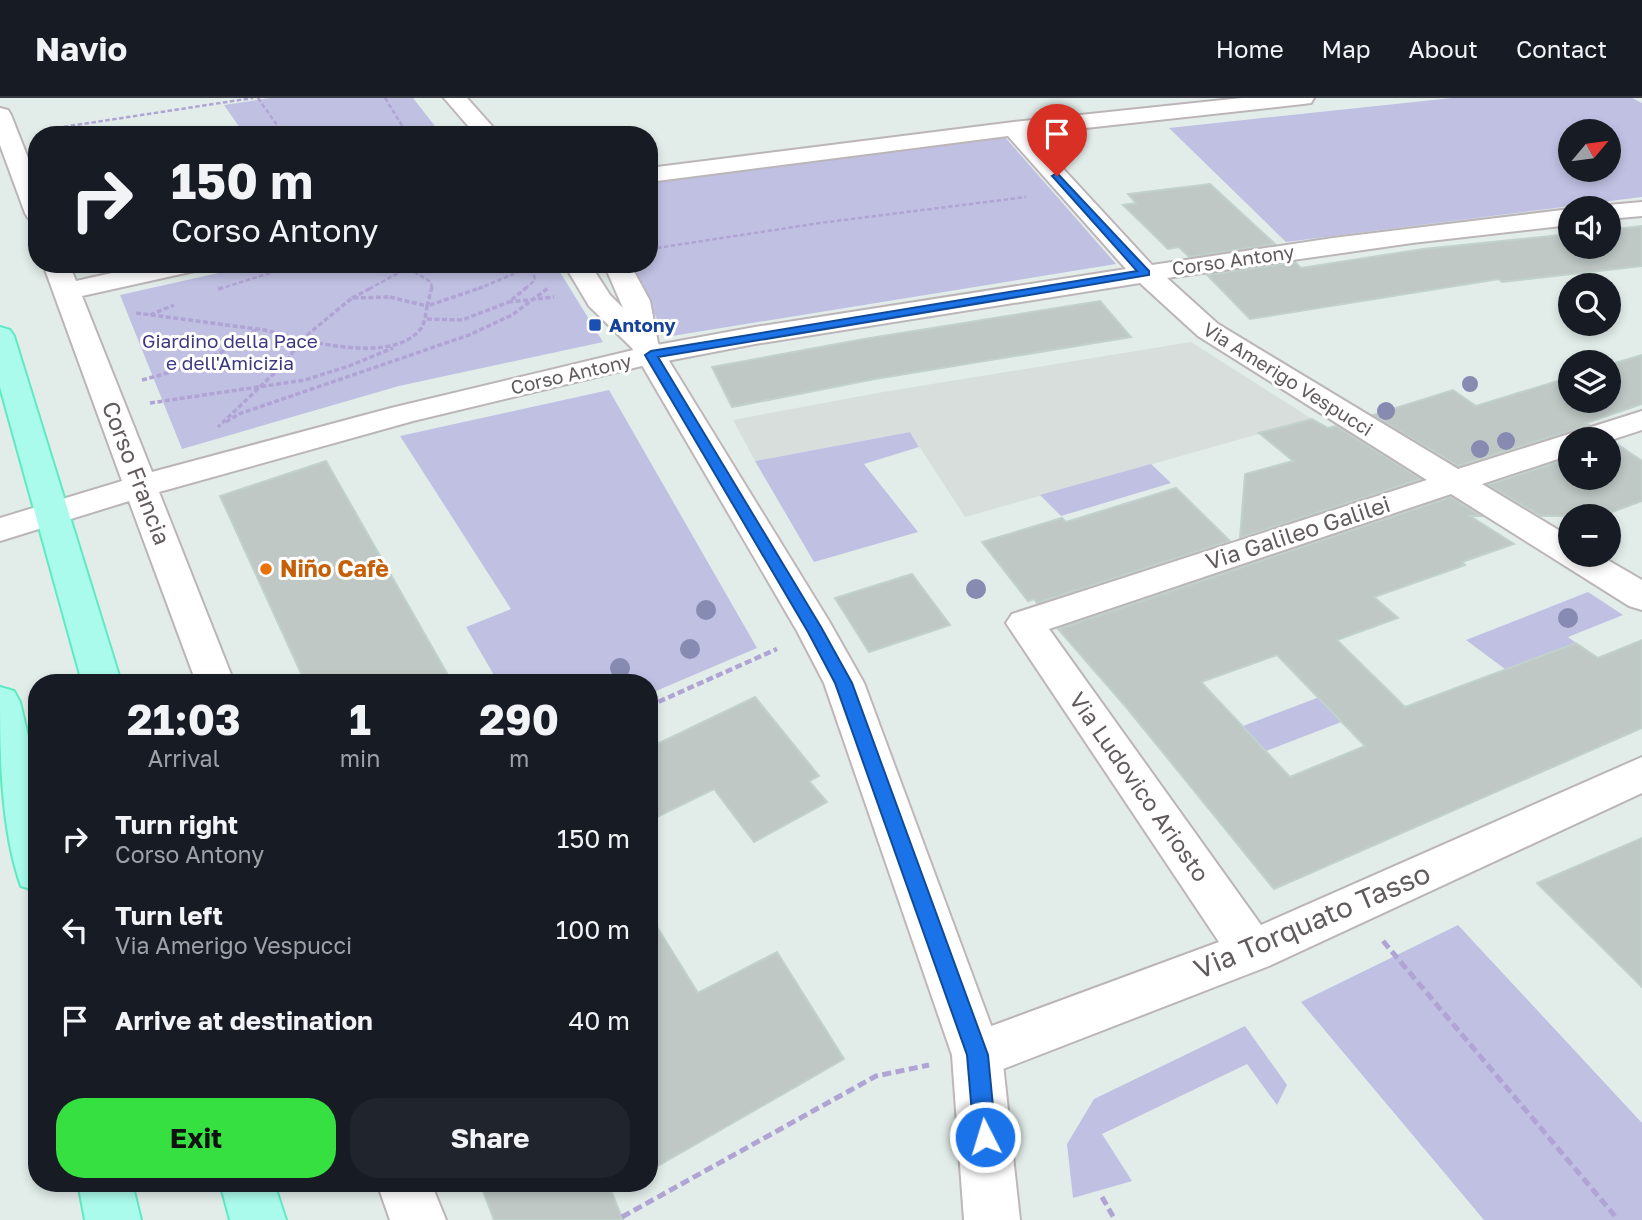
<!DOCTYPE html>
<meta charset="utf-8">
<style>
body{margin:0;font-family:"Golos Text",sans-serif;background:#20242c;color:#f1f3f6;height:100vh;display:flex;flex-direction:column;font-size:26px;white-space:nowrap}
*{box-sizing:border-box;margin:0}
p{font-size:23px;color:#9ea1a6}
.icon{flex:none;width:38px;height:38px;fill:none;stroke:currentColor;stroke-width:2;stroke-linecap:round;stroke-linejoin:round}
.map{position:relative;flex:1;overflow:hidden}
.details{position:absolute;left:28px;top:576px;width:630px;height:518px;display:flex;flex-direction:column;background:#171b24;border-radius:28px;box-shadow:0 4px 10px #0003}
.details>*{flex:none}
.top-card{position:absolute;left:28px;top:28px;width:630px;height:147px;border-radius:28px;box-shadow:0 4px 10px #0003;background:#171b24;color:#f1f3f6;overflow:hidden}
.needle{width:46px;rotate:61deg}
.fabs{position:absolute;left:1558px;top:21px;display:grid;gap:14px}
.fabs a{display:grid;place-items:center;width:63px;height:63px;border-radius:50%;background:#171b24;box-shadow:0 4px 10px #0003;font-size:35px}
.pin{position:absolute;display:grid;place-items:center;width:60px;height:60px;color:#fff;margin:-72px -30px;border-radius:50% 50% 50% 0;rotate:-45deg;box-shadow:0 0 7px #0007}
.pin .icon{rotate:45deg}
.me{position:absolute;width:77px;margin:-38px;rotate:355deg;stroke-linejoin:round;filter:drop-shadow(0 0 5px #0008)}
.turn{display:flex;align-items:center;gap:24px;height:147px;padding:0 28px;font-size:32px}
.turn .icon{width:91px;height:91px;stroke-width:2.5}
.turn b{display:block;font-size:49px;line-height:60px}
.eta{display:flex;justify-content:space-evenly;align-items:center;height:119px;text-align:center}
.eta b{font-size:42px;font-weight:700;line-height:49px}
.button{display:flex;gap:14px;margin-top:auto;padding:14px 28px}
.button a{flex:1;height:80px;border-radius:28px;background:#36e040;color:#111;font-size:28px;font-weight:700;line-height:80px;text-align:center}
.button a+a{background:#20242c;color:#f1f3f6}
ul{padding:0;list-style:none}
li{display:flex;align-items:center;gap:21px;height:91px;padding:0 28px}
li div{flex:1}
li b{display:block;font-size:26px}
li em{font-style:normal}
header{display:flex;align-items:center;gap:42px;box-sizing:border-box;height:98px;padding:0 35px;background:#171b24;border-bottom:2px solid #363941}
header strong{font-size:33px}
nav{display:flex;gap:38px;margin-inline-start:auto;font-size:24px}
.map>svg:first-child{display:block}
</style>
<header>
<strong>Navio</strong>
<nav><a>Home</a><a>Map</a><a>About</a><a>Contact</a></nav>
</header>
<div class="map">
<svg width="1642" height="1122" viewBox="0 0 1642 1122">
<rect width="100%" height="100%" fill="#e2edea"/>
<path fill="#d7dedc" d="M1191,244L1312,321L965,419L910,334L755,363L733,322L883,294Z"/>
<path fill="#c0c0e3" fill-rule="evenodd" d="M270,0H413L442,37H245L224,7Z
M1452,0H1632L1642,5V99L1286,144L1169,30ZM1570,33H1608V72H1570Z
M1004,38L1116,166L666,239L629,166H649V83Z
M258,166H555L603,244L399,288L182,351L120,197Z
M609,292L757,550L649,596V584H498L466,529L511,511L400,338Z
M910,334L919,349L864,366L918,434L814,464L755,363Z
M1151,366L1171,385L1061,418L1040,397Z
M1588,494L1623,517L1568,539L1576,545L1542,558L1513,577L1466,542Z
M1202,586L1243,628L1325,597L1349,621L1266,653Z
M1458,827L1642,1025V1122H1484L1301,904Z
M1245,928L1287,987L1277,1007L1247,966L1102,1036L1132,1083L1073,1100L1067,1046L1094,1001Z"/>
<path fill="#bfc8c5" stroke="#c1d1cc" stroke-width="2" fill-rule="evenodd" d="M1210,86L1275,146L1189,159L1179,149L1168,151L1123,107L1136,105L1128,96Z
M1642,128V168L1502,184L1499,181L1250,221L1207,177L1295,164L1301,170L1423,151L1570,136V149H1608V132Z
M1100,203L1131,239L875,281L732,309L712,269L864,241Z
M1642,257V306L1586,325L1589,327L1458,368L1373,317L1453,292L1476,308L1570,279V303H1608V267Z
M1312,321L1328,330L1336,328L1421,381L1240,440L1245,376L1293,363L1259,335Z
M1614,344L1642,363V403L1601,418H1541L1488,387L1570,360V380H1608V346Z
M326,363L452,584H305L220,398Z
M1176,390L1230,443L1037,505L1034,501L1028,503L982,444L1062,420L1066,424Z
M1451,399L1481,418H1470L1514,446L1462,464L1465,467L1374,499L1398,520L1337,542L1405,609L1576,545L1598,560L1642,542V630L1274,791L1126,609L1058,531ZM1277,557L1365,648L1290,679L1201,584Z
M912,476L950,527L869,554L835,500Z
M755,599L819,678L809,683L827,704L754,744L714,691L649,723V650Z
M1642,740V889L1537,785Z
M649,816L698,895L777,854L844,961L649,1073Z
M480,1085H608L623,1122H494Z"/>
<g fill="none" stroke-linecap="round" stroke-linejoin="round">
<defs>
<path id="street" d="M1242,0H1314L1311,5L1303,6L1031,36L1152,167L1333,140L1570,111V127L1412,145L1167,180L1218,226L1458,371L1642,313V332L1608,343L1570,341V357L1482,386L1570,439V457H1599L1642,482V512L1629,508L1451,396L1049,531L1261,827L1642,659V695L1269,868L977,981L959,974L952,957L959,940L1219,844L1012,534L1006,525L1012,516L1427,382L1198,238L1140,185L755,246L646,267L413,323L159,394L234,584H196L129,403L0,443V420L122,383L43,166H69L76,183L152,166H203L199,172L82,198L152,374L391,310L646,249L755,229L1126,171L1008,38L649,84V70L1014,24Z
M0,10L8,12L11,17L37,83V122L28,120L25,115L0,47Z
M1642,104V118L1608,121V110H1598L1608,107Z
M377,1085H431L446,1122H390Z"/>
<path id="secondary" d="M444,0H467L500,37H476Z
M564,166H590L610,197L623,210L604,166H630L650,203L658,245L829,523L864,585L1002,957L1020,1122H964L952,957L824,585L797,533L632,250L589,208Z"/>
<path id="primary" d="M0,229L10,232L14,238L121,584H82L0,289Z
M0,589L14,593L20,604L37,676V793L21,788C0,729 0,652 0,589Z
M78,1085H132L141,1122H85Z
M220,1085H274L286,1122H230Z"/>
</defs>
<use href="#street" stroke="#bcb5b8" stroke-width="4"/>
<use href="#secondary" stroke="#beb6b9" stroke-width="4"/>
<use href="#primary" stroke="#5feac1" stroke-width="4"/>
<path stroke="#b0a4d4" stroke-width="2.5" stroke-dasharray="4.5 2.5" stroke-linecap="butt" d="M258,0L284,37
M385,0L408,37
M43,32L253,0
M650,151L820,125L1026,99
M395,166L406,169L431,184L432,191
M219,191L299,166
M369,191L415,166
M478,191L532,168
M525,191L535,182L532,167"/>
<path stroke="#b0a4d4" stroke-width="3.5" stroke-dasharray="5 2.5" stroke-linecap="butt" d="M432,189L427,208L483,189
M527,189L509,204L554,199
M218,191L225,189
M390,199L427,208C426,215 425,223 422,229C399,262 334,248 301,242L352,200Z
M352,200L373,189
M136,215L265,232L301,242L286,264L218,329
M150,217L174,207
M427,221L462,222L509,204
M142,282C184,271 223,259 257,231
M150,305L305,282L349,268L393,250
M226,324L239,316L469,237L512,217L548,190"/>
<path stroke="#b0a4d4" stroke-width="4.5" stroke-dasharray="7 3.5" stroke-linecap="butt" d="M649,608L777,551"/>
<path stroke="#b0a4d4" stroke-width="5" stroke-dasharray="9 4.5" stroke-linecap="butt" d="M1383,843L1615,1118
M1102,1099L1115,1122
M622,1119L876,978L929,967"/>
<use href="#street" fill="#fff" fill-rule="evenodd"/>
<use href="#secondary" fill="#fff" fill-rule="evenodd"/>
<use href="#primary" fill="#aafbec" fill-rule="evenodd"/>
</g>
<g fill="#878ab1">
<circle cx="1470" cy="286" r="8"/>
<circle cx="1386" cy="313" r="9"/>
<circle cx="1506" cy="343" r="9"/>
<circle cx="1480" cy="351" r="9"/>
<circle cx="976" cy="491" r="10"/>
<circle cx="706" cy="512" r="10"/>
<circle cx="1568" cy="520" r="10"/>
<circle cx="690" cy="551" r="10"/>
<circle cx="620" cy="570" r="10"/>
</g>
<path fill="#1a73e8" stroke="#114b97" stroke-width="2" d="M1057,75L1149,173V177L658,259L821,529L852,585L988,957L996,1039L992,1047L985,1050L977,1047L974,1039L967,957L835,585L808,534L645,257L651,253L1137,173L1054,80L1052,78Z"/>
<rect fill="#1a4fb4" stroke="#fff" stroke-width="2.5" x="588" y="220" width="14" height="14" rx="3.5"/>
<circle fill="#e8710a" stroke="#fff" stroke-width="2.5" cx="266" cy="471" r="7"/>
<g text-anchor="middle" stroke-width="6" stroke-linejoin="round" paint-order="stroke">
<g font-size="19" fill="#625b5e" stroke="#fff">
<text transform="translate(1233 162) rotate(-8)" y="7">Corso Antony</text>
<text transform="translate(571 276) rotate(-13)" y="7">Corso Antony</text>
<text transform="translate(1288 281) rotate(32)" y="7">Via Amerigo Vespucci</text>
</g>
<g font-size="19" font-weight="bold" fill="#164399" stroke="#fff" text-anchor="start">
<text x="609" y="234">Antony</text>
</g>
<g font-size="19" fill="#3c3983" stroke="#fff">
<text x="230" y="250">Giardino della Pace<tspan x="230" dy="22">e dell'Amicizia</tspan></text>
</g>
<g font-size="23" fill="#625b5e" stroke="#fff">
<text transform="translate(136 375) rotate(69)" y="8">Corso Francia</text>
<text transform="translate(1298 435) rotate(-18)" y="8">Via Galileo Galilei</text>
<text transform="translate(1139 689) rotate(55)" y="8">Via Ludovico Ariosto</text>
</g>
<g font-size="23" font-weight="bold" fill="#c56008" stroke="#fff" text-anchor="start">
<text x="280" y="479">Niño Cafè</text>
</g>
<g font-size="28" fill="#625b5e" stroke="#fff">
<text transform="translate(1312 823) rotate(-23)" y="10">Via Torquato Tasso</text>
</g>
</g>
</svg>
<div class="fabs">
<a><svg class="needle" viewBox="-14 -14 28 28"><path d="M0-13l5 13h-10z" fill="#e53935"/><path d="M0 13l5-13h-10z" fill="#9ea1a6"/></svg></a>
<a><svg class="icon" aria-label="sound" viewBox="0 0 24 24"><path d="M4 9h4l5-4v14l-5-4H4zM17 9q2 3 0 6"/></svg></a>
<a><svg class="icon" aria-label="search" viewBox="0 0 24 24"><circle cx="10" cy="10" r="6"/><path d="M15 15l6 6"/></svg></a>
<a><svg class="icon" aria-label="layers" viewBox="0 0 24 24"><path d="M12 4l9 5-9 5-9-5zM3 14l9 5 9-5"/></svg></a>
<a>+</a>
<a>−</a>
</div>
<div class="pin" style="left:1057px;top:78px;background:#d93025"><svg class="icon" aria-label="arrive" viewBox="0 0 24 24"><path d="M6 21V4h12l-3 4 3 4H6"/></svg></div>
<svg class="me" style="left:985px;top:1039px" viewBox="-20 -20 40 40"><circle r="17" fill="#1a73e8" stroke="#fff" stroke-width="3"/><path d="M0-11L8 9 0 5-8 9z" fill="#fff"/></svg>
<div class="top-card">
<div class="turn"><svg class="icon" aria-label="right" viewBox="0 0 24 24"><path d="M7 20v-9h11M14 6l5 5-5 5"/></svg><div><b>150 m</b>Corso Antony</div></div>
</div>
<section class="details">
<div class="eta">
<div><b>21:03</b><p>Arrival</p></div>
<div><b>1</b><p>min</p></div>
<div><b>290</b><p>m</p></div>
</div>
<ul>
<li><svg class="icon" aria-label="right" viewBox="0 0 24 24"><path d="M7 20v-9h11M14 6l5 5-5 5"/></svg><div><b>Turn right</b><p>Corso Antony</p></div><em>150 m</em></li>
<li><svg class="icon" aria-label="left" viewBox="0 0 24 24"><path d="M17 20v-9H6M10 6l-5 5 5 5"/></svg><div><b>Turn left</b><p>Via Amerigo Vespucci</p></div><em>100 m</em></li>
<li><svg class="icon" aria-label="arrive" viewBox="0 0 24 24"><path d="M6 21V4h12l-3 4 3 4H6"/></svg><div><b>Arrive at destination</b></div><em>40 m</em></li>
</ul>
<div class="button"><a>Exit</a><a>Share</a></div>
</section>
</div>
